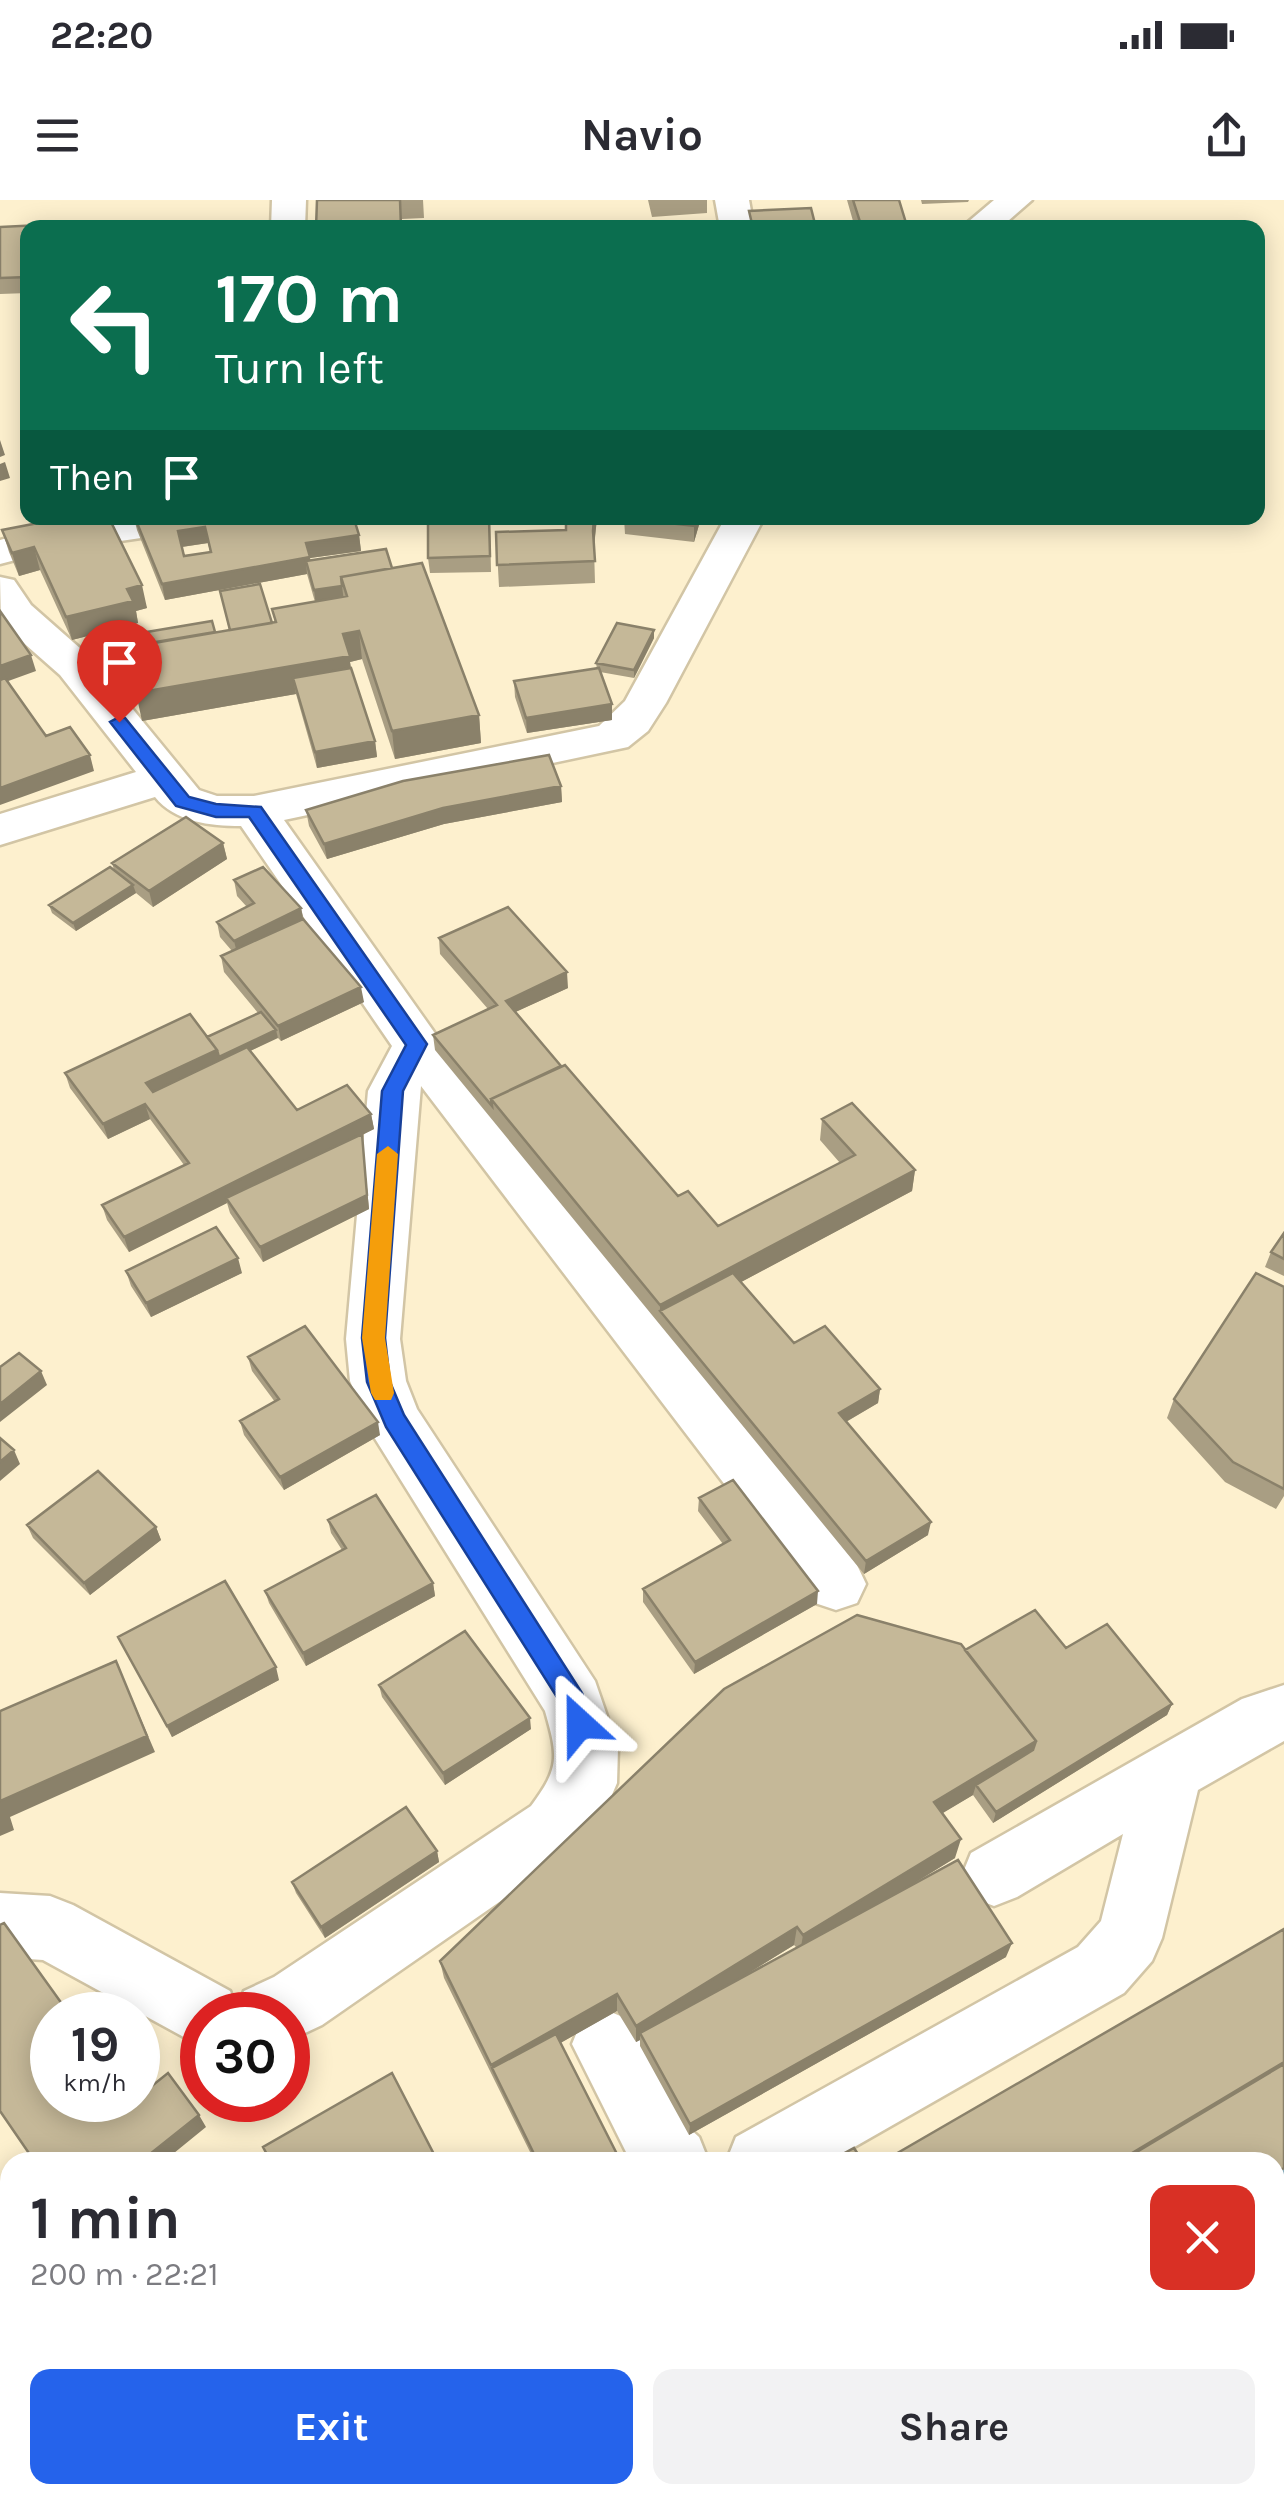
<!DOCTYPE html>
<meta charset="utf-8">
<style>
body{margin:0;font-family:Karla,sans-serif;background:#f2f2f3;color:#2b2b33;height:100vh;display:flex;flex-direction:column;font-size:38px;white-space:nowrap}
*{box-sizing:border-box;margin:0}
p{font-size:32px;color:#7c7c81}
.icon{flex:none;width:55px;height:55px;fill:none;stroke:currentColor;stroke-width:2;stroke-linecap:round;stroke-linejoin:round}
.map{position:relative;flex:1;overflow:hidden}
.details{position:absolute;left:0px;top:1952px;width:1285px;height:352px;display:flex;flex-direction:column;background:#fff;border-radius:30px 30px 0 0;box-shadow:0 5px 25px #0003}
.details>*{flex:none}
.hud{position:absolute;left:20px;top:20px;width:1245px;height:305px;border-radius:20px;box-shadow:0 5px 25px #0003;background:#0b6e4f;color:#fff;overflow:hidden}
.speed{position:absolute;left:30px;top:1792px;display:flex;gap:20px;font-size:50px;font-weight:700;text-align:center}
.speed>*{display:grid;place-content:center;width:130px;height:130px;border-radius:50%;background:#fff;box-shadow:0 5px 25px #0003;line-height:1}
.speed small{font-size:25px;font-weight:400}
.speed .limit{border:15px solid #d22;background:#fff;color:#111}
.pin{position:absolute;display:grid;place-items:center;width:85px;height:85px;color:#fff;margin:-102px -42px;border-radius:50% 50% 50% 0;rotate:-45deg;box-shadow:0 0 10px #0007}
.pin .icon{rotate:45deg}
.me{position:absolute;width:110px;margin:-55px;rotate:336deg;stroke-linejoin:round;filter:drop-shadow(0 0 8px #0008)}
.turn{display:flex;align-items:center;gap:35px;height:210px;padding:0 30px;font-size:45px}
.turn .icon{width:130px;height:130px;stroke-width:2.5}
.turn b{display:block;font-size:70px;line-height:85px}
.then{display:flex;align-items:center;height:95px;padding:0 30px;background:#0003;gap:20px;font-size:38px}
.round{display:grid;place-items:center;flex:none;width:105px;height:105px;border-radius:20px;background:#f2f2f3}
.summary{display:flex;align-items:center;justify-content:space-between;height:170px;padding:0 30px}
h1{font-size:60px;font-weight:700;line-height:75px}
.action{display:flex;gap:20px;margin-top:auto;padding:20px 30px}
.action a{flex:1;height:115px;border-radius:20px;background:#2563eb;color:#fff;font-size:40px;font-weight:700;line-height:115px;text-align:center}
.action a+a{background:#f2f2f3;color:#2b2b33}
.status{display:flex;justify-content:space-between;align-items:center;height:70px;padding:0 50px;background:#fff;direction:ltr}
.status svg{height:28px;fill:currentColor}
header{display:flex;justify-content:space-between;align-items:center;height:130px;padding:0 30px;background:#fff;font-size:45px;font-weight:700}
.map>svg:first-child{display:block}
</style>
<div class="status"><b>22:20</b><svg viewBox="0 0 49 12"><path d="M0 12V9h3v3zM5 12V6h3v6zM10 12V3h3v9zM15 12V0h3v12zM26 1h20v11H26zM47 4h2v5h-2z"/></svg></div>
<header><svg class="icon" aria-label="menu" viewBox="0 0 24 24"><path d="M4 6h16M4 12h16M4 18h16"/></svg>Navio<svg class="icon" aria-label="share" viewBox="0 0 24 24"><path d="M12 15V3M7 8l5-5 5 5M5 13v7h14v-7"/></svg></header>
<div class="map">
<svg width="1284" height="2304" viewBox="0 0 1284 2304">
<rect width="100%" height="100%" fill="#fdf0ce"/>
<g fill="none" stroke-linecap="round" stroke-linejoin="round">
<path fill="#8cb5c3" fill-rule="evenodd" d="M1284,1960V2032L1275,2035V1963Z
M718,2295H805L801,2304H714Z"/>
<defs>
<path id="minor" d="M272,0H306L305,28H271Z
M715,0H749L754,28H720Z
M994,0H1032L1000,28H961Z
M116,318H215L209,326L195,330L46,352L0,364V340L43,328Z
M725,318H764L666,503L648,531L628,547L284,620L434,832L857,1365L866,1384L857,1403L836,1410L815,1403L421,886L400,1139L406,1181L417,1209L595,1481L618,1548L617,1583L608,1604L577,1648L322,1825L288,1841V1815H202V1847L43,1760L0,1757V1693L50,1696L73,1705L230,1791L237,1809L244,1791L274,1777L531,1606C560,1567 558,1557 545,1511L374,1237L350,1181L346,1139L368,891L392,846L241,626C210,626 175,622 155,597L0,645V614L136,572L60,475L1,423L0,377L14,380L31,405L90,457L199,590L217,596H254L599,526L625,501Z
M1284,1485V1541L1198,1590L1162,1738L1152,1761L1124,1793L828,1962H726L736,1937L1078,1747L1101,1721L1123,1634L1017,1697L994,1706L971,1697L962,1675L971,1653L1242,1499Z
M606,1810L630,1820L689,1928L699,1937L709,1962H631L572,1844L582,1820Z
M1275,2264L1284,2268V2304H1207L1211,2295H1275Z"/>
</defs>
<use href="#minor" stroke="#d2c5a5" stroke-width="5"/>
<use href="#minor" fill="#fff" fill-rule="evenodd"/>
</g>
<path fill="#a99e83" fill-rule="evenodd" d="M317,0H423L424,18L402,19V28H316Z
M648,0H707V13L652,17Z
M847,0H899L906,23V28H855Z
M921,0H969L968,2L922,4Z
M0,27L28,28V93L0,94Z
M48,318H118V319L110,320L147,408L136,411L138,423L72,440L40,370L19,376L9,352L2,330L49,320Z
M134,318L337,321L359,335L361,351L310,358V361L392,368L479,515L481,543L395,559L362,459L350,462L351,468L375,541L377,557L317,568L296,494L142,521L215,432L229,430L220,391L272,423H275L272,409L315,402L307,374L165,400L137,330ZM208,343L210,352L184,356L182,347Z
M490,318L491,372L430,373L428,358Z
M566,318H597L594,348L595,383L499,387L496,332L566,330Z
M624,318H701L694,342L625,334Z
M654,430V438L634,478L600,472L612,504V520L527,533L515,497L514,481L597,469L596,463Z
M561,586L562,602L444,624L327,659L309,626L306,610Z
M223,643L227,659L153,707L136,693L76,731L52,713L49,705L114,670L112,663Z
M234,680L301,708L304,720L364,802L281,841L277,837L250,851L297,910L371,914L374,929L362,935L369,1009L263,1062L230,1013L227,1003L129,1052L107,1020L102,1005L184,965L150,919L108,939L70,888L65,873L207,837L258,813L224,772L221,756L232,751L220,737L217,722L247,707L237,696Z
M439,738L568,788L515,812L561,866L678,996L718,1026L840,963L820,940L822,919L915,970L912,991L741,1082L794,1143L880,1189L878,1203L846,1222L928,1335L864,1374L435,850L433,835L488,809L440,754Z
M1284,1033V1076L1265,1067L1271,1052Z
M126,1071L242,1073L151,1117L131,1086Z
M1284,1087V1296L1276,1309L1225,1282L1167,1218L1174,1199Z
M248,1157L380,1235L284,1290L244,1235L240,1221L275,1202L252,1171Z
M699,1298L817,1404L694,1474L643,1402V1389L723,1344L698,1311Z
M328,1320L433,1383L435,1396L306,1466L269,1403L265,1391L342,1350L331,1333Z
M27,1325L156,1327L161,1340L90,1395L33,1338Z
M118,1437L279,1480L172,1537Z
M1066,1448L1172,1504L1167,1515L993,1623L973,1595L942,1613L955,1658L900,1692L1006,1757L689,1935L640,1846V1840L636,1842L617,1811L560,1843L621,1962H535L444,1778L440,1761L965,1450ZM794,1745L797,1748L734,1782Z
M379,1485L531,1529L445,1585L382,1497Z
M437,1651L439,1662L325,1738L296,1693L292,1682Z"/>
<path fill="#8a816a" d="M0,240L5,255L0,257Z
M5,262L10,278L0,281V264Z
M594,318H597L593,354V331Z
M697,318H701L694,342V326Z
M205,327L208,343L181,347L178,331Z
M359,335L361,351L310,358L312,373L306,361L307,374L165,400L162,384L306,343Z
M34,347L40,370L19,376L12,353Z
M142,385L147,408L136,411L138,423L72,440L66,417L127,389Z
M342,386L344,402L316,406L314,390Z
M654,430V438L634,478V470Z
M359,431L362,459L350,462L353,484L293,478L296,494L142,521L136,493L343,434Z
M31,455L36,471L0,484V466Z
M612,504V520L527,533L526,518Z
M479,515L481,543L395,559L392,531Z
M375,541L377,557L317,568L315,552Z
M90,555L94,571L0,605V588Z
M561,586L562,602L444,624L327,659L324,644L443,608Z
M223,643L227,659L153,707L149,691Z
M133,685L136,693L76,731L73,723Z
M301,708L304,724L238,757L234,741Z
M567,772L568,788L507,816L506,801Z
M361,787L364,802L281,841L278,826Z
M276,830L278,838L150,898L146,883L217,850Z
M145,904L150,919L108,939L103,924Z
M371,914L374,929L362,935L369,1009L263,1062L260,1047L226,998L227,1003L129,1052L124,1037Z
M915,970L912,991L668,1121L660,1111V1105Z
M238,1058L242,1073L151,1117L146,1103Z
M41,1171L47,1185L0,1222V1204Z
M880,1189L878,1203L837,1227L839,1213Z
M378,1222L380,1235L284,1290L280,1277Z
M14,1250L20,1264L0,1281V1262Z
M931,1322L928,1335L864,1374L866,1361Z
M156,1327L161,1340L90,1395L84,1383Z
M433,1383L435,1396L306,1466L303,1453Z
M818,1391L817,1404L694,1474L695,1462Z
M116,1461L155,1552L10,1617L14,1630L0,1636V1601Z
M276,1467L279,1480L172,1537L167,1526Z
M1172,1504L1167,1515L993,1623L996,1612Z
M530,1518L531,1529L445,1585L443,1573Z
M1036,1541L1028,1561L976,1585L973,1595L928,1622L934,1602Z
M961,1639L955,1658L800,1753L803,1735Z
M437,1651L439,1662L325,1738L321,1727Z
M797,1727L794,1745L643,1838L640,1833V1840L636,1842V1826Z
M1012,1743L1006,1757L689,1935L690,1924Z
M617,1794V1811L497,1879L491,1865Z
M1284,1862V1870L1130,1962H1117Z
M199,1915L206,1927L163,1962H140Z
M10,2068V2087L0,2095V2076Z
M10,2246V2263L0,2272V2255Z
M237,2295H242L246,2304H240Z
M715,2295H723L708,2304H703L704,2302Z"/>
<path fill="#c5b898" stroke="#8a816a" stroke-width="2.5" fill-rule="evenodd" d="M317,0H400L401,28H316Z
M853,0H899L906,23L861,25Z
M811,8L816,28H753L749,11Z
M40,25V28H28V77L0,78V27Z
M247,25V28H185Z
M64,318H109L142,385L127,389L133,401L66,417L34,347L12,353L2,330Z
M135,318H238L239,320L256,318H336L337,321L354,319L359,335L306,343L310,357L162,384ZM205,327L211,352L184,356L178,331Z
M428,318H489L490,356L428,358Z
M566,318H594L593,331L595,361L497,365L496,332L566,330Z
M624,318H697L694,326Z
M386,349L392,368L341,377L342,386L314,390L306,361Z
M422,363L479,515L392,531L359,431L343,434L350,456L136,493L125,448L276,422L272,409L347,396L341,377Z
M260,384L272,423L230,430L220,391Z
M0,411L31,455L0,466Z
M212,421L215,432L126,447L123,436Z
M617,423L654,430L634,470L596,463Z
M351,468L375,541L315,552L293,478Z
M599,468L612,504L526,518L514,481Z
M5,478L46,536L70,527L90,555L0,588V480Z
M549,555L561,586L443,608L324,644L306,610L403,581Z
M186,617L223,643L149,691L112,663Z
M110,667L133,685L73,723L49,705Z
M263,667L301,708L234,741L217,722L254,703L234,680Z
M508,707L567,772L506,801L561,866L491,899L492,906L433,835L497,805L439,738Z
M303,719L361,787L278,826L221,756Z
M261,812L276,830L219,857L217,850L207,837Z
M190,814L217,850L146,883L153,892L247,847L297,910L347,885L371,914L124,1037L102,1005L189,963L145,904L103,924L65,873Z
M565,865L678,996L688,991L718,1026L855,955L822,919L852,903L915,970L660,1105L491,899Z
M362,934L367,995L260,1047L226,998Z
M216,1027L238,1058L146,1103L126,1071Z
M1284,1033V1059L1271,1052Z
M733,1073L794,1143L825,1126L880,1189L839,1213L931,1322L866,1361L660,1111Z
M1256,1073L1284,1087V1289L1233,1262L1174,1199Z
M305,1126L378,1222L280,1277L240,1221L279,1199L248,1157Z
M19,1153L41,1171L0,1204V1167Z
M0,1238L14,1250L0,1262Z
M98,1271L156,1327L84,1383L27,1325Z
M733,1280L818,1391L695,1462L643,1389L730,1340L699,1298Z
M376,1295L433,1383L303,1453L265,1391L346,1348L328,1320Z
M225,1381L276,1467L167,1526L118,1437Z
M1035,1410L1066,1448L1107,1424L1172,1504L996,1612L976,1585L1033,1550L1036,1541L965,1450Z
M857,1415L961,1444L1036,1541L934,1602L961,1639L803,1735L797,1727L636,1826L617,1794L491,1865L440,1761L724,1489Z
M465,1431L530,1518L443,1573L379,1485Z
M116,1461L147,1536L0,1601V1511Z
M406,1607L437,1651L321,1727L292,1682Z
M958,1660L1012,1743L690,1924L640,1833Z
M4,1723L70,1815H52V1900H138V1897L168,1873L199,1915L140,1962H35L0,1911V1725Z
M1284,1729V1862L1117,1962H882Z
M556,1834L621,1962H538L492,1868Z
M1284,1864V1968L1275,1973V1962H1120Z
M392,1873L438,1962H271L263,1947Z
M854,1948L863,1962H828Z
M10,1999V2068L0,2076V2007Z
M10,2150V2246L0,2255V2158Z
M41,2295H237L240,2304H44Z
M428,2295H609L612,2300L606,2304H432Z
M700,2295H715L704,2302Z"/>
<path fill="#2563eb" stroke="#184099" stroke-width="2.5" d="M119,517L125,518L189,597L216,604L261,607L427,844L403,891L385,1138L390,1182L404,1215L582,1493L593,1524L589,1533L580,1536L571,1533L562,1505L386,1227L367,1182L362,1138L382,891L406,845L249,617H216L176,606L110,522Z"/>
<path fill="#f59e0b" d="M388,946L398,954L385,1138L394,1193L391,1200H375L371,1193L362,1138L377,954Z"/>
</svg>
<div class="speed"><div>19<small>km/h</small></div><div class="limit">30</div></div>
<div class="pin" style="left:119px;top:522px;background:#d93025"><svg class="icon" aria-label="arrive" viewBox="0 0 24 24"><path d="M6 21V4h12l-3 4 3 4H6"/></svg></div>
<svg class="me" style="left:580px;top:1524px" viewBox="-20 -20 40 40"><path d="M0-17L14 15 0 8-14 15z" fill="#2563eb" stroke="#fff" stroke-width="4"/></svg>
<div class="hud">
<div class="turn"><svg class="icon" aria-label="left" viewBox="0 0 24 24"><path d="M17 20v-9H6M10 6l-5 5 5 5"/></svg><div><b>170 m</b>Turn left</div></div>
<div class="then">Then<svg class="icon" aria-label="arrive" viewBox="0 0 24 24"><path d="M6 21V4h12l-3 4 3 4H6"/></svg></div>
</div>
<section class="details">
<div class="summary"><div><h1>1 min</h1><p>200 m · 22:21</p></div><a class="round" style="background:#d93025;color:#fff"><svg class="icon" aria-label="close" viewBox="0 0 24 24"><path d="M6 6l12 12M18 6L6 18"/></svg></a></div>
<div class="action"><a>Exit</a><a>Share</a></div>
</section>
</div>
